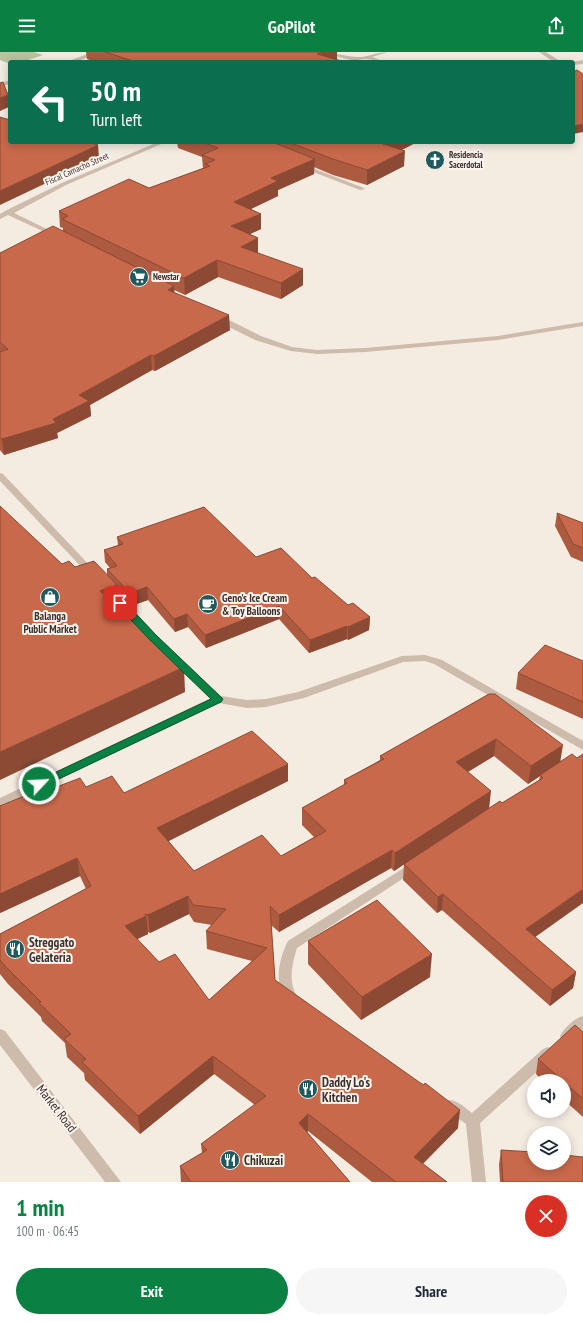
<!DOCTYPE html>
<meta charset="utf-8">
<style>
body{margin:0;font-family:"PT Sans Narrow",sans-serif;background:#f6f6f7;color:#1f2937;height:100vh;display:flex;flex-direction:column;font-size:15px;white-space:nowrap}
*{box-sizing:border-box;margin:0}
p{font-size:13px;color:#747a83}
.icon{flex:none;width:22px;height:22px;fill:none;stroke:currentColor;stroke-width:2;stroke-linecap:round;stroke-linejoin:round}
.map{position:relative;height:1130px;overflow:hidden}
.side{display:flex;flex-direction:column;background:#fff;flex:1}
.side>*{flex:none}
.banner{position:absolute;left:8px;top:8px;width:567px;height:84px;border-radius:4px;box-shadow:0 2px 10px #0003;background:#0b6e4f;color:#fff;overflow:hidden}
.buttons{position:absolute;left:527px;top:1022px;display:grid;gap:8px}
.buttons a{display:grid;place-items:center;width:44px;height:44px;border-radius:50%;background:#fff;box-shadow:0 2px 10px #0003;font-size:20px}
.pin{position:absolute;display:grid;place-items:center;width:34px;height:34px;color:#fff;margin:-17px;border-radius:8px;box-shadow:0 2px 6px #0006}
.me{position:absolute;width:44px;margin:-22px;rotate:65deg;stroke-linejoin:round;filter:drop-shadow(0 0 3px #0008)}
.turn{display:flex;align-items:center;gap:14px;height:84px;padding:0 16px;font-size:18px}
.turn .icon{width:52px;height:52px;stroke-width:2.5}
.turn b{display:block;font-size:28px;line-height:34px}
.round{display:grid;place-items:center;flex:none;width:42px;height:42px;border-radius:21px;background:#f6f6f7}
.overview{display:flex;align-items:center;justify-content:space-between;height:68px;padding:0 16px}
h1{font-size:24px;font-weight:600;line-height:30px;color:#0b8043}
.button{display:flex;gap:8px;margin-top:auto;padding:8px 16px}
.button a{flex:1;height:46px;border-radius:24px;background:#0b8043;color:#fff;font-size:16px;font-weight:600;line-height:46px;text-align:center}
.button a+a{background:#f6f6f7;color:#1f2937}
header{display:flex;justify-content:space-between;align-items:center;height:52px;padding:0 16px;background:#0b8043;color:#fff;font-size:18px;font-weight:600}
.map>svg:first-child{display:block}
</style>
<header><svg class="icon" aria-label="menu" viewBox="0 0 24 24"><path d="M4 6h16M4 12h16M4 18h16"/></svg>GoPilot<svg class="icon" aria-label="share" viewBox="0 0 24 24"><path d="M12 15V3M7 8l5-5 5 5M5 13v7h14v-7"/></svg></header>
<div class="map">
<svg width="583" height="1130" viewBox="0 0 583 1130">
<rect width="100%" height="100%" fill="#f4ebe1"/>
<path fill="#b8c4a0" d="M0,0H34L43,3L22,10H10V12L0,8Z"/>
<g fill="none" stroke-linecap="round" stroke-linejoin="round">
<path fill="#cdbbac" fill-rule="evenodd" d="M93,0H102L75,10H66Z
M318,0C332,0 343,4 357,5C366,6 377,0 388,0L372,5L385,10C378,10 372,7 366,7C359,7 353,10 346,10L351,8Z
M539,0H546L561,10H554Z
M583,8V12L573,13V10H571Z
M10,28V32L0,35V31Z
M158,90H166L66,133L14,161L57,182V184H53L8,163L0,167V162L5,159L62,131Z
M302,112L364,136L365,137L360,138L300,115L299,114Z
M215,264H221L261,284L292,295L317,298L365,296L498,284L583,270V274L498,288L365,300L317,302L291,299L255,288L215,268Z
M0,421L3,422L95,519L97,521L95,523H89L0,429Z
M110,537L113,538L156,583L221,644L247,648L266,647L298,640L402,604L425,603L442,608L583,689V698L434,612L425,609L403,610L304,646L266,655L247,656L219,651L0,755V746L211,646L148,587L107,542L105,540L107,538Z
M415,809L419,810L421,813L419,816L297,896C293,909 289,925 294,938C295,942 299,945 301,949L299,953C292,955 289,953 285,948C274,931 279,906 288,889Z
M583,964V977C577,983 572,991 562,988L560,984C564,976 575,966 583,964Z
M0,977L5,979L121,1130H105L0,993Z
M548,995L553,997L555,1001L553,1005L480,1071L486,1130H472L466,1072L444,1057L442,1053L444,1049C454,1045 464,1055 472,1061L543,997Z"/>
</g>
<path fill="#ac5a40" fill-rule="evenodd" d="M86,0H337V7L336,8L345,10H95L87,7Z
M177,90H417L402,98L404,114L367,133L333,123L314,115V122L278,138V144L251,157L261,162V177L250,182L258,186V201L303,233L281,247L218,225L185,243L174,238V240L230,278L155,319L152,318L90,353L91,364L57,381L58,386L4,403L0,398V201L63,179V176L60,175L59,159L149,136L203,116L202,105L178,96Z
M557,461L583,471V510L571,505L555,474Z
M117,485L256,505L312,526L348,553L370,565L369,578L348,588L347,587L309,601L279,567L206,596L188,575L175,580L148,548L131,554L118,540L119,556L185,640L62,512L75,515L107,523V517L110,516L105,510L104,498L118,493Z
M583,609V667L516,637L518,621Z
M489,642L561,709L535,885L576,920L573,936L550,954L442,858L437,861L403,828L404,812L394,819L391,816L279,880L271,873L275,928L458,1076L423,1112L447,1130H372L308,1079L307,1080L350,1130H181L180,1114L202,1101L201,1092L255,1053L214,1022L140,1082L85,1028L84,1021L67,1005L65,991L42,969L41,965L8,932L0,922V882L86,837L80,824L0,861V754L41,741L86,735L124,741L288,729L168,789L194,819L281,804L314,785L302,773V756L344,733V728L380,708V704ZM494,704L528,732L540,724L539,728L502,751L489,756L468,720ZM189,862L194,870L212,873L206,879L207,897L252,909L209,948L159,910L137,887L148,882V880L150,881Z
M308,889L430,925L361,968L308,912Z
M583,980V1065L564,1048V1029H543L536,1022L538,1007Z
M501,1098L583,1130H500L499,1113Z"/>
<path fill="#8c4a34" d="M322,0H337V7L331,10L317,2Z
M8,43L9,55L0,59V46Z
M583,72V80L573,82V74Z
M387,90H417L383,107V92Z
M98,93L99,106L0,153V139Z
M405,99L404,114L367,133V118Z
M315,107L314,122L278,138V144L234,165V150L271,126Z
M261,162V177L232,190L231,174Z
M258,186V202L241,195Z
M217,208L218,225L185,243L184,226Z
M303,217V233L281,247V231Z
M174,234L175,248L168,238Z
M229,263L230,278L155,319L154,304Z
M151,303L152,318L90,353L91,364L57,381L58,386L4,403L2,387Z
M117,533L119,558L100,539Z
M147,535L148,548L131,554L130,541Z
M279,554V567L206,596L205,583Z
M187,562L188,575L175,580L174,567Z
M370,565L369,578L348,588V575Z
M347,574V587L309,601L310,588Z
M184,615L185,640L0,728V700Z
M496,687L494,704L454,728L456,710Z
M563,693L560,711L540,723V724L528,732L531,714Z
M288,712V729L159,794L157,776Z
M491,739L489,757L394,819L395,801Z
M392,798L391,816L279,880V863Z
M77,806L80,824L0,861V842Z
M583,837V851L524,893L526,877Z
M443,842L442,858L437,861L438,845Z
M188,844L189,862L150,881L148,863Z
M146,864L148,882L127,892L125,874Z
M432,902L430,925L361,968L362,945Z
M576,920L573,936L550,954L552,938Z
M213,1004L214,1022L140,1082L138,1064Z
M460,1058L458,1076L412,1122L414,1105Z
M308,1062V1079L299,1088V1071Z"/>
<path fill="#c8694b" stroke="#8c4a34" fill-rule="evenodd" d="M105,0H322L317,2L345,10H136Z
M577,18L583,22V72L573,74V20Z
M3,30L8,43L0,46V31Z
M0,65L10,68V90H88L98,93L0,139Z
M202,90H272L315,107L271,126L278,129L234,150L261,162L231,174L258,186L241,195L303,217L281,231L217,208L184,226L62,167L68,164L59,159L129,127L149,136L210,114L205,112L215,108L202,103L218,96Z
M288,90H387L383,92L405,99L367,118L333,107Z
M53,174L174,234L168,238L229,263L154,304L151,303L79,343L89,349L53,367L56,371L2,387L0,385V300L8,297L0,290V201Z
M0,454L62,512L69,509L75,515L94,509L117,533L100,539L184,615L0,700Z
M204,455L256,505L281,496L312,526L315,525L348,553L353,551L370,565L348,575L347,574L310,588L279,554L205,583L187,562L174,567L147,535L130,541L107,517L117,514L104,498L123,492L117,485Z
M557,461L583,471V496L573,492Z
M545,593L583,609V650L518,621Z
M489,642H495L563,693L531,714L496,687L456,710L491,739L395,801L392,798L279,863L270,854L275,928L419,1030L424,1033L425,1031L460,1058L414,1105L447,1130H396L308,1062L299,1071L350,1130H191L180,1114L207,1098L201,1092L266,1044L213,1004L138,1064L82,1010L86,1007L64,987L71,982L39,951L41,950L5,914L0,908V882L91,834L77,806L0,842V754L39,738L41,741L80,726L86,735L112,724L124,741L252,679L288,712L157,776L194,819L262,783L281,804L326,779L302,756L347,731L344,728L384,707L380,704ZM188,844L193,853L226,857L206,879L267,896L209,948L175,902L159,910L125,874L146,864L145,862L148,863Z
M572,702L577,706L583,702V837L526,877L576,920L552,938L443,842L438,845L404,812L500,749L502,751L543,726L540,723Z
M377,848L432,902L362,945L308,889Z
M575,973L583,980V1047L564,1030V1029H563L538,1007Z
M501,1098L534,1100V1111H564V1103L583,1105V1130H503Z"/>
<path fill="#0b8043" stroke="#07532c" d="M120,548L124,549L156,583L223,647L221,650L42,735H35L34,732L35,730L211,647L149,587L117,553L116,551Z"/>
<defs>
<symbol id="church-disc" viewBox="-11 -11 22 22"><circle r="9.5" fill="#1f5a5e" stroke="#fbf5ee"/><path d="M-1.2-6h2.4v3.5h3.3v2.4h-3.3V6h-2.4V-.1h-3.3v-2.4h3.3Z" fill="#fff"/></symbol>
<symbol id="supermarket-disc" viewBox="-11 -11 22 22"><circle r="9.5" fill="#1f5a5e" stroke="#fbf5ee"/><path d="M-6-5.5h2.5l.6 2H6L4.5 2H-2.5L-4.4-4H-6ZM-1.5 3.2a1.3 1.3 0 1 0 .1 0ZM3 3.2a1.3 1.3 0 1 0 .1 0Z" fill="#fff"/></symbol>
<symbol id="shop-disc" viewBox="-11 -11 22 22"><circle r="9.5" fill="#1f5a5e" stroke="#fbf5ee"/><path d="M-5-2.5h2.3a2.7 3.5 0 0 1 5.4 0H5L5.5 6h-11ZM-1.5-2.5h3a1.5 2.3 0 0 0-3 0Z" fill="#fff"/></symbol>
<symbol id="cafe-disc" viewBox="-11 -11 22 22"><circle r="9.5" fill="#1f5a5e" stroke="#fbf5ee"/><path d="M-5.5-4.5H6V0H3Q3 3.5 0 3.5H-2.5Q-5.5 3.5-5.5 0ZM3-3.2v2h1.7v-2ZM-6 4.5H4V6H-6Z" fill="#fff"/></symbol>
<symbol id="restaurant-disc" viewBox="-11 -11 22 22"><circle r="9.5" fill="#1f5a5e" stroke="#fbf5ee"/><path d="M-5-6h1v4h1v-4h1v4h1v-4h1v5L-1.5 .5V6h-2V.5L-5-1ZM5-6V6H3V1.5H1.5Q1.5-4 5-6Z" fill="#fff"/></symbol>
</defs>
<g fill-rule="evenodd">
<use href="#church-disc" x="424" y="97" width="22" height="22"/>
<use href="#supermarket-disc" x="128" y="214" width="22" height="22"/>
<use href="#shop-disc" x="39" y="534" width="22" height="22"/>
<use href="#cafe-disc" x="197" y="541" width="22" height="22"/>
<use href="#restaurant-disc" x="4" y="886" width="22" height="22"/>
<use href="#restaurant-disc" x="297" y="1026" width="22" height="22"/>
<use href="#restaurant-disc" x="219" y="1097" width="22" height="22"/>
</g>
<g text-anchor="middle" stroke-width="4" stroke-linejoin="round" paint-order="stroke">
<g font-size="9" font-weight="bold" fill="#3b302b" stroke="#fbf5ee" text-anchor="start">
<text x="449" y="106">Residencia<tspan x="449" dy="10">Sacerdotal</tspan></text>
<text x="153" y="228">Newstar</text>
</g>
<g font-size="9" fill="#3b302b" stroke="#fbf5ee">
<text transform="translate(77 117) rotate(-24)" y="3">Fiscal Camacho Street</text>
</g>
<g font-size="11" font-weight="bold" fill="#3b302b" stroke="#fbf5ee" text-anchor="start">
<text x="222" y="550">Geno's Ice Cream<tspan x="222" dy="13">&amp; Toy Balloons</tspan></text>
<text x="50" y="568" text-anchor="middle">Balanga<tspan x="50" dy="13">Public Market</tspan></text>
</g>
<g font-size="13" font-weight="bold" fill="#3b302b" stroke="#fbf5ee" text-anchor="start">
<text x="29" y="895">Streggato<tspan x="29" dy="15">Gelateria</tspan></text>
<text x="322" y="1035">Daddy Lo's<tspan x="322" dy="15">Kitchen</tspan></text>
<text x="244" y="1113">Chikuzai</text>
</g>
<g font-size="13" fill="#3b302b" stroke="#fbf5ee">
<text transform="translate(57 1056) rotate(52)" y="5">Market Road</text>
</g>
</g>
</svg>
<div class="buttons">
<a><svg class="icon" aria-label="sound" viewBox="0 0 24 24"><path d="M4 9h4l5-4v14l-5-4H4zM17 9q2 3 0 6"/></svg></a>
<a><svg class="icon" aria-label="layers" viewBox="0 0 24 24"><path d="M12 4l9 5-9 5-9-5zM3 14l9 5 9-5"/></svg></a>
</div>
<div class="pin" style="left:120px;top:551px;background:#d93025"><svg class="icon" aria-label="arrive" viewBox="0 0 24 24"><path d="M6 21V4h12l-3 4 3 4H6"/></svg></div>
<svg class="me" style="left:39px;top:732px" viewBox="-20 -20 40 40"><circle r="17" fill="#0b8043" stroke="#fff" stroke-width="3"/><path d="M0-11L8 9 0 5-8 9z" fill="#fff"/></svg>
<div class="banner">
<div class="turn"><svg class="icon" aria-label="left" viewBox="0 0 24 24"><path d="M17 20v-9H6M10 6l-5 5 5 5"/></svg><div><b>50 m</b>Turn left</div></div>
</div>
</div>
<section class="side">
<div class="overview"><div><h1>1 min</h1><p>100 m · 06:45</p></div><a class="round" style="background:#d93025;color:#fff"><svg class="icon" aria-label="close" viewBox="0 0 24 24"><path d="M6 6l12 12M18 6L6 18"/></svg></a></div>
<div class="button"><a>Exit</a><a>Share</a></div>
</section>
